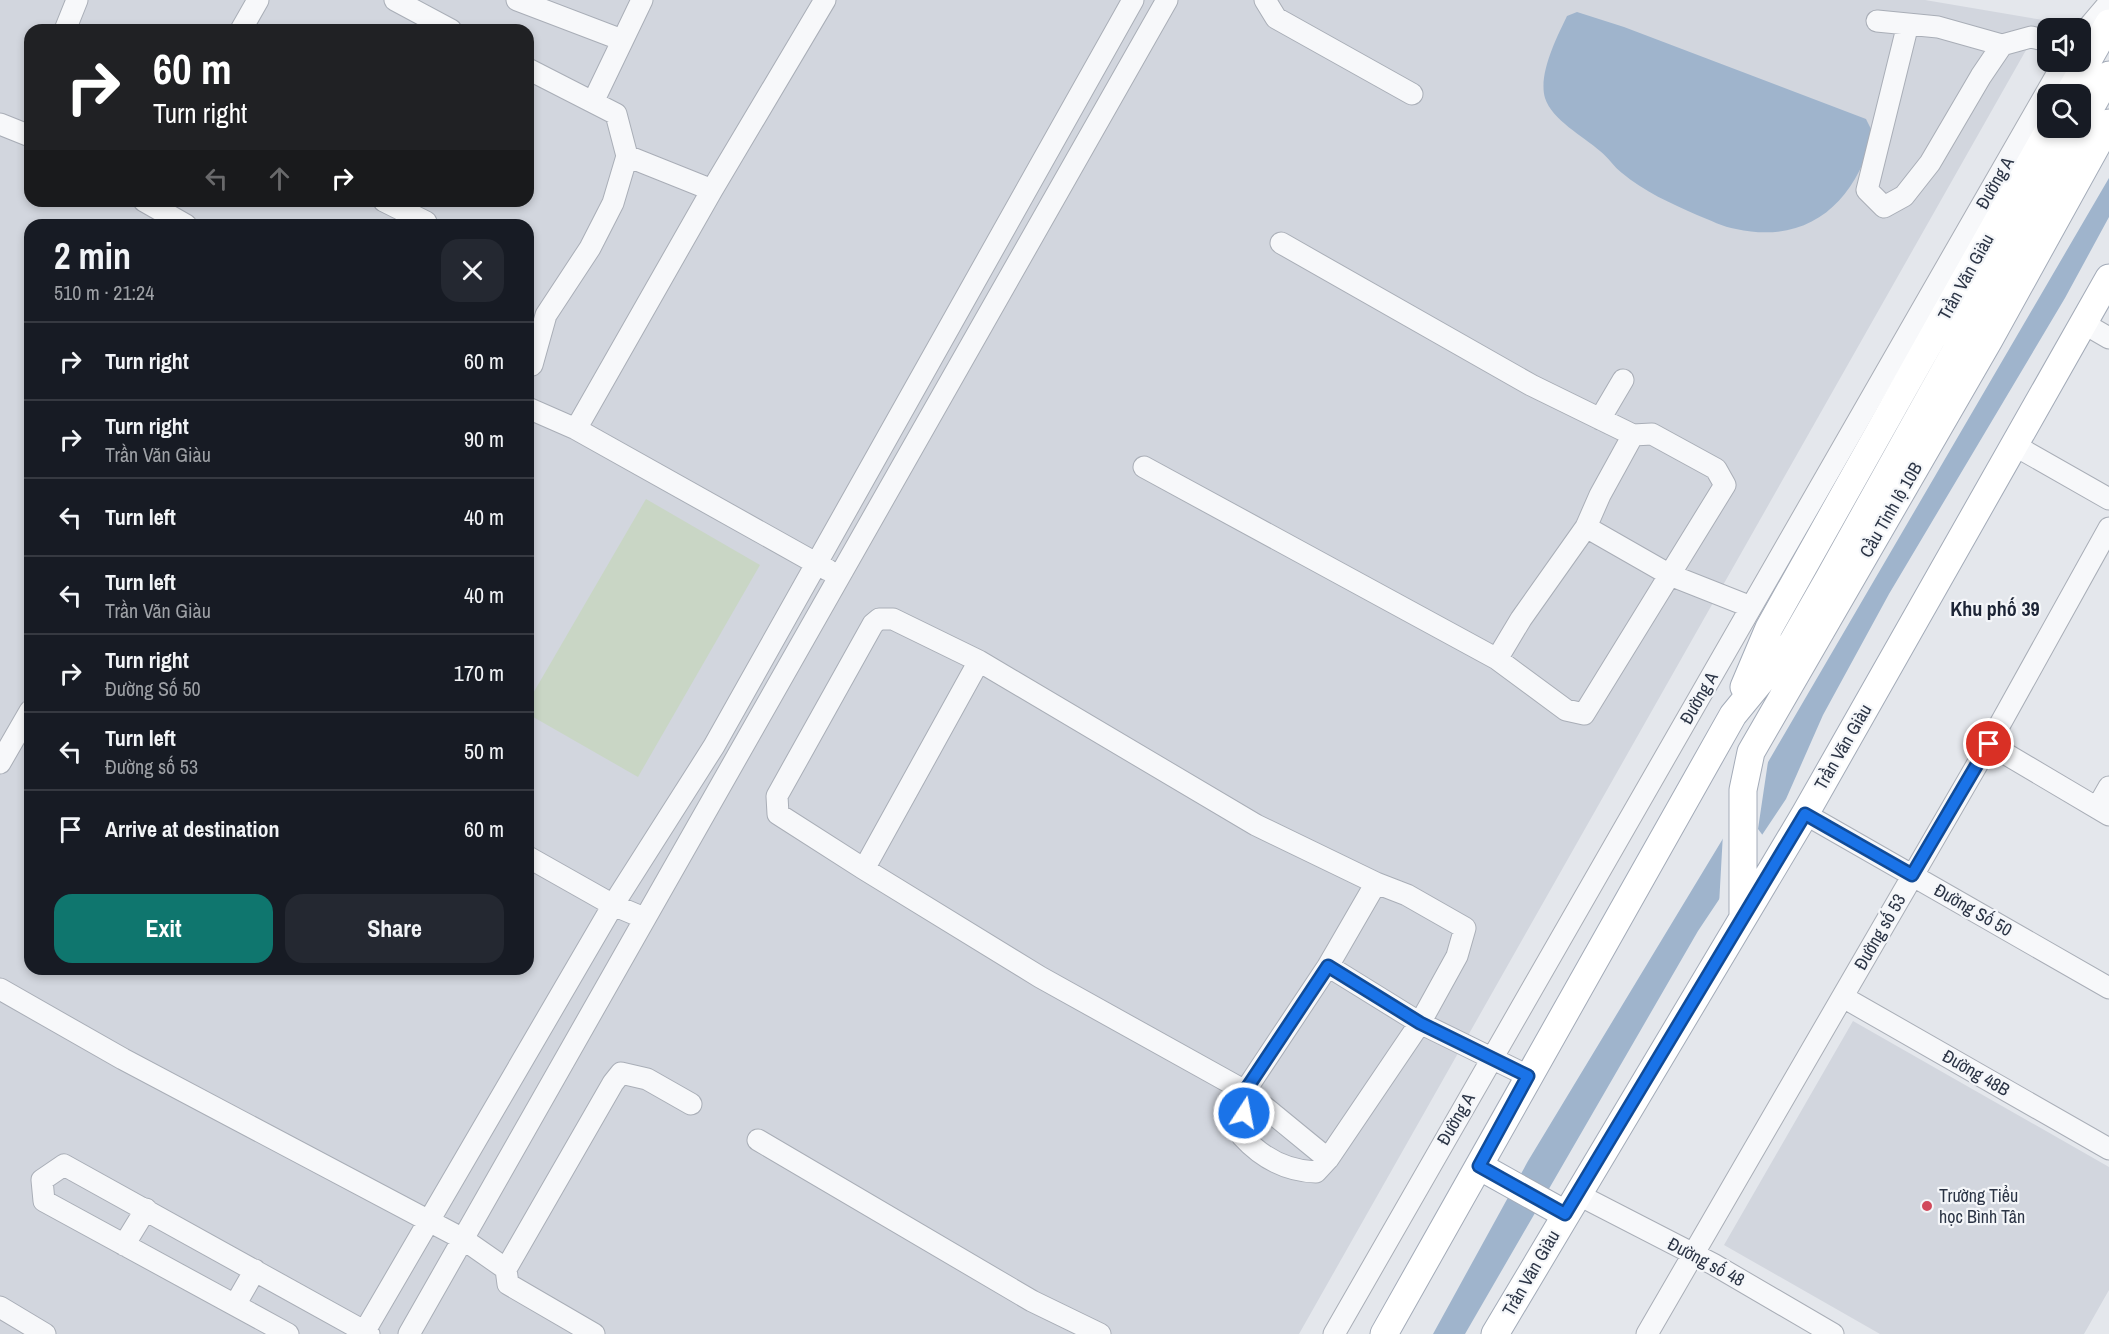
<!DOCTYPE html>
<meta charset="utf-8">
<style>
body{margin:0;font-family:"Archivo Narrow",sans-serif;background:#242831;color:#f1f3f6;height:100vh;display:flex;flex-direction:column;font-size:22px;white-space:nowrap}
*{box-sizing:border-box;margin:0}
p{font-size:20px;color:#9ea1a6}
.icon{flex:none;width:33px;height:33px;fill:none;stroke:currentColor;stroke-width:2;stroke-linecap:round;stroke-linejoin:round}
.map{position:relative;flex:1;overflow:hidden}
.side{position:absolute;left:24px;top:219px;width:510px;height:756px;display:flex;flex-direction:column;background:#171b24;border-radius:18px;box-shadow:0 3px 9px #0003}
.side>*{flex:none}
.banner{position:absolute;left:24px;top:24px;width:510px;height:183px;border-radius:18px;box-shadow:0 3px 9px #0003;background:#202124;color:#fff;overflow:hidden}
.controls{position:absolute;left:2037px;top:18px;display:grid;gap:12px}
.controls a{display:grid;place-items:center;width:54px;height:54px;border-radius:12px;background:#171b24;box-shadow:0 3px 9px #0003;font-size:30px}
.pin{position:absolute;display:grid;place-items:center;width:51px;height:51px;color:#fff;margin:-26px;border:3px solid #fff;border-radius:50%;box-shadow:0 2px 6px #0007}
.me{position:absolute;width:66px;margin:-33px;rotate:11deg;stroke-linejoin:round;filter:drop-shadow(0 0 4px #0008)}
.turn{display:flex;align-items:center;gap:21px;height:126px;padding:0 30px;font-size:27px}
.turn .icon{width:78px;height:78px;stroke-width:2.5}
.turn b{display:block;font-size:42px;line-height:51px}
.lanes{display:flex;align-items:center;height:57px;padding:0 30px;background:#0003;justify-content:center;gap:30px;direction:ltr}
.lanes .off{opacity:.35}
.round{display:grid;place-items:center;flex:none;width:63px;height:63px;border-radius:18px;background:#242831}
.summary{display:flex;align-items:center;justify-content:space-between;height:102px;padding:0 30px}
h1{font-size:36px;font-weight:700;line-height:45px}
.primary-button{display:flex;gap:12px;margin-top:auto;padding:12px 30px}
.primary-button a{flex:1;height:69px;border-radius:18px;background:#0f766e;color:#fff;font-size:24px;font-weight:700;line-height:69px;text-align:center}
.primary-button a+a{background:#242831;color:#f1f3f6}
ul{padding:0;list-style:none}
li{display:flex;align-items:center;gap:18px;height:78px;padding:0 30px;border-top:2px solid #363941}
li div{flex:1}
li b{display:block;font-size:22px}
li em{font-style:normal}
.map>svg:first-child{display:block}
</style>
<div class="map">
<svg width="2109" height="1334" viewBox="0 0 2109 1334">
<rect width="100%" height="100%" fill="#e4e7ec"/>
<path fill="#d2d6de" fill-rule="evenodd" d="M0,0H1925L2043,20L1299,1334H0ZM30,30H528V201H30ZM30,225H528V969H30Z
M1853,1021L2109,1167V1290L2084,1334H1880L1724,1245Z"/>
<path fill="#c9d6c5" d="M646,499L760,565L638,777L528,714V702Z"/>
<path fill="#9fb4cc" d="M1577,12L1624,27L1866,119L1873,133C1856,202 1809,245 1736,229C1723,227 1710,220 1697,215C1672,204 1643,191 1622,173C1614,167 1608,157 1600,151C1583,136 1552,120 1545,98C1538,74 1557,37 1567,16Z
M2109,178V217L2065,298L1889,594L1823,715L1786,799L1698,931L1465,1334H1433L1528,1161L1736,817Z"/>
<path fill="#e4e7ec" d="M1769,755L1758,829L1764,837L1719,905L1723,833Z"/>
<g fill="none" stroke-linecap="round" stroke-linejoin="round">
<defs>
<path id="minor" d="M395,0L451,30
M517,0L622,40
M1265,0L1276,18L1412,94
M1877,21L1938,27L2002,45
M1908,24L1867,190L1884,207L1904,196L1930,163L1981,76L2002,45L2031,37L2048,41
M65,30L77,0
M241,30L258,0
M2080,37L2109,3
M528,69L616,114L627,156L613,203L590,248L546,315L532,365
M593,102L642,0
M0,124L30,136
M627,156L712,190
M144,201L186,225
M384,201L426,222
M2083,323L2109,338
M528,408L576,429L828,570
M1600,419L1623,380
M576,429L712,190L825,0
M2014,445L2109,499
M1144,467L1497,659L1566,710L1584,714L1725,485L1716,469L1652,434L1633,435L1531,385L1281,243
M1586,527L1670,575L1751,607
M1497,659L1521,619L1586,527L1600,495L1633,435
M1989,744L2109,815
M0,763L30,711
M2097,808L2109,787
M1805,814L2109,988
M528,857L613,905L644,918
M864,869L979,661
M1328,966L1245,1091L1242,1136C1262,1158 1286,1171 1316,1172L1328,1159L1420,1023L1457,956L1465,928L1407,895L1376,883
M0,989L123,1059L463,1239L506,1269L613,1083L621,1073L647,1079L691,1104
M1843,997L2109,1149
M758,1140L1032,1301L1100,1334
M1328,1159L1245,1091L1040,977L864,869L778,814L777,796L873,624L879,619H893L979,661L1256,825L1376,883L1328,966L1420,1023L1528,1076
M1577,1194L1713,1264L1833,1334
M124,1245L146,1209
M506,1269L508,1284L594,1334
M235,1305L255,1270
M0,1307L45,1334
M288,1334L44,1201L42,1180L64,1165L369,1334
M363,1334L613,905L714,746L1133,0
M409,1334L1167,0
M1334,1334L2064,62
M1647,1334L1989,744L2109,528"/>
<path id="major" d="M2069,94L2109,23
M2080,126L2109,75
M1744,687L1769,628L2050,128
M1743,917V790L1751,752L1989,340L2109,123
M1479,1166L1565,1214
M1384,1334L1733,715L1792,643L1828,580L2080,128
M1495,1334L1805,814L2109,278"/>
</defs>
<use href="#minor" stroke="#a9aeb7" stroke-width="23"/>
<use href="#major" stroke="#a3abb8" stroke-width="29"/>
<use href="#minor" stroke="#f7f8fa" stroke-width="21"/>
<use href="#major" stroke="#fff" stroke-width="27"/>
</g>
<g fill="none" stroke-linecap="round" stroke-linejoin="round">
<defs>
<path id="route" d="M1244,1113L1245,1091L1328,966L1420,1023L1528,1076L1479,1166L1565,1214L1805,814L1912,875L1989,744"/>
</defs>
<use href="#route" stroke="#114b97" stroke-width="15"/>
<use href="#route" stroke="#1a73e8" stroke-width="10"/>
</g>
<circle fill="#d1495b" stroke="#f4f6f9" stroke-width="2" cx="1927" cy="1206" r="6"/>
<g text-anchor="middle" stroke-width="4.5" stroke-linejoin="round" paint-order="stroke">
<g font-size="18" fill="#2b3445" stroke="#f4f6f9">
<text transform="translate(1995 183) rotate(-60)" y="6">Đường A</text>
<text transform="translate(1966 277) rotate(-61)" y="6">Trần Văn Giàu</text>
<text transform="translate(1891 510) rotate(-60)" y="6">Cầu Tỉnh lộ 10B</text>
<text transform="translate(1699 698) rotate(-60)" y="6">Đường A</text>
<text transform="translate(1843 747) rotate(-60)" y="6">Trần Văn Giàu</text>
<text transform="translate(1973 910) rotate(30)" y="6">Đường Số 50</text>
<text transform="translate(1880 932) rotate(-60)" y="6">Đường số 53</text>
<text transform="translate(1976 1073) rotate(30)" y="6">Đường 48B</text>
<text transform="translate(1456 1119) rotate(-60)" y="6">Đường A</text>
<text transform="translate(1706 1262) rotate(28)" y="6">Đường số 48</text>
<text transform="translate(1531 1273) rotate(-60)" y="6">Trần Văn Giàu</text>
</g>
<g font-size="18" fill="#2b3445" stroke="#f4f6f9" text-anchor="start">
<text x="1939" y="1202">Trường Tiểu<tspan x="1939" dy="21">học Bình Tân</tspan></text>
</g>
<g font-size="20" font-weight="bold" fill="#1d2536" stroke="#f4f6f9">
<text x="1995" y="616">Khu phố 39</text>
</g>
</g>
</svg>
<div class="controls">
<a><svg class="icon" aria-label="sound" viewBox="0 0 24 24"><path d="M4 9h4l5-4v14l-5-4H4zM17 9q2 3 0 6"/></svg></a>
<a><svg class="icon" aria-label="search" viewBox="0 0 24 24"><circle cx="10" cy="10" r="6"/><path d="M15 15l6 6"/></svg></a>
</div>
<div class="pin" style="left:1989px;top:744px;background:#d93025"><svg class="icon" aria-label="arrive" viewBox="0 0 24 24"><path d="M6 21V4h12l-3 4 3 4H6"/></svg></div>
<svg class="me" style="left:1244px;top:1113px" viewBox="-20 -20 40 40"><circle r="17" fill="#1a73e8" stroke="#fff" stroke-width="3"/><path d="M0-11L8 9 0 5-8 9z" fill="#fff"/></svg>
<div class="banner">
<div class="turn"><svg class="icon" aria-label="right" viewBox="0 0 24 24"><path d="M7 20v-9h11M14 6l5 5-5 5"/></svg><div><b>60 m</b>Turn right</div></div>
<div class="lanes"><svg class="icon off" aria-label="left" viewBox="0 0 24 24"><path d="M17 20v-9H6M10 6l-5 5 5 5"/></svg><svg class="icon off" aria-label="ahead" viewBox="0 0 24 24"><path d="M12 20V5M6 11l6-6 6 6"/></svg><svg class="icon" aria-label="right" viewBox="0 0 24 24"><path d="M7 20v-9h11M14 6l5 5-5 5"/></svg></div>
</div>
<section class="side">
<div class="summary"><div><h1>2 min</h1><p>510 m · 21:24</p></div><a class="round"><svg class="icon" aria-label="close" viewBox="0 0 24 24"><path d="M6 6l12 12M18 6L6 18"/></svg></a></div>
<ul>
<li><svg class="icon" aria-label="right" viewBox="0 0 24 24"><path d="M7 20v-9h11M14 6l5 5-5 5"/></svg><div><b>Turn right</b></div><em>60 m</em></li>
<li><svg class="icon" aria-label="right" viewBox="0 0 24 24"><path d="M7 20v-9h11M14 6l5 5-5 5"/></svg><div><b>Turn right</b><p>Trần Văn Giàu</p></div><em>90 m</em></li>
<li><svg class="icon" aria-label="left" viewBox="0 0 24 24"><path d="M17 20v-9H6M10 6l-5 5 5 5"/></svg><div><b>Turn left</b></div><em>40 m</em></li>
<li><svg class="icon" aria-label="left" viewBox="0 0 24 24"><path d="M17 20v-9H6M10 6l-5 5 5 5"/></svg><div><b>Turn left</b><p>Trần Văn Giàu</p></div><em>40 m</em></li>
<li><svg class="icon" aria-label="right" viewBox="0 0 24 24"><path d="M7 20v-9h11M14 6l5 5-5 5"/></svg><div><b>Turn right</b><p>Đường Số 50</p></div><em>170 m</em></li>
<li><svg class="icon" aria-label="left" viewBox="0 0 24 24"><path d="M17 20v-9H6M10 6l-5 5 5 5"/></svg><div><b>Turn left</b><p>Đường số 53</p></div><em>50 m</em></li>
<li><svg class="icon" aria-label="arrive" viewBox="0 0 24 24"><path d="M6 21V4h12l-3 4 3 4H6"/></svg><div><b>Arrive at destination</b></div><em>60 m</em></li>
</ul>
<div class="primary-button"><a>Exit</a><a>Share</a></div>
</section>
</div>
